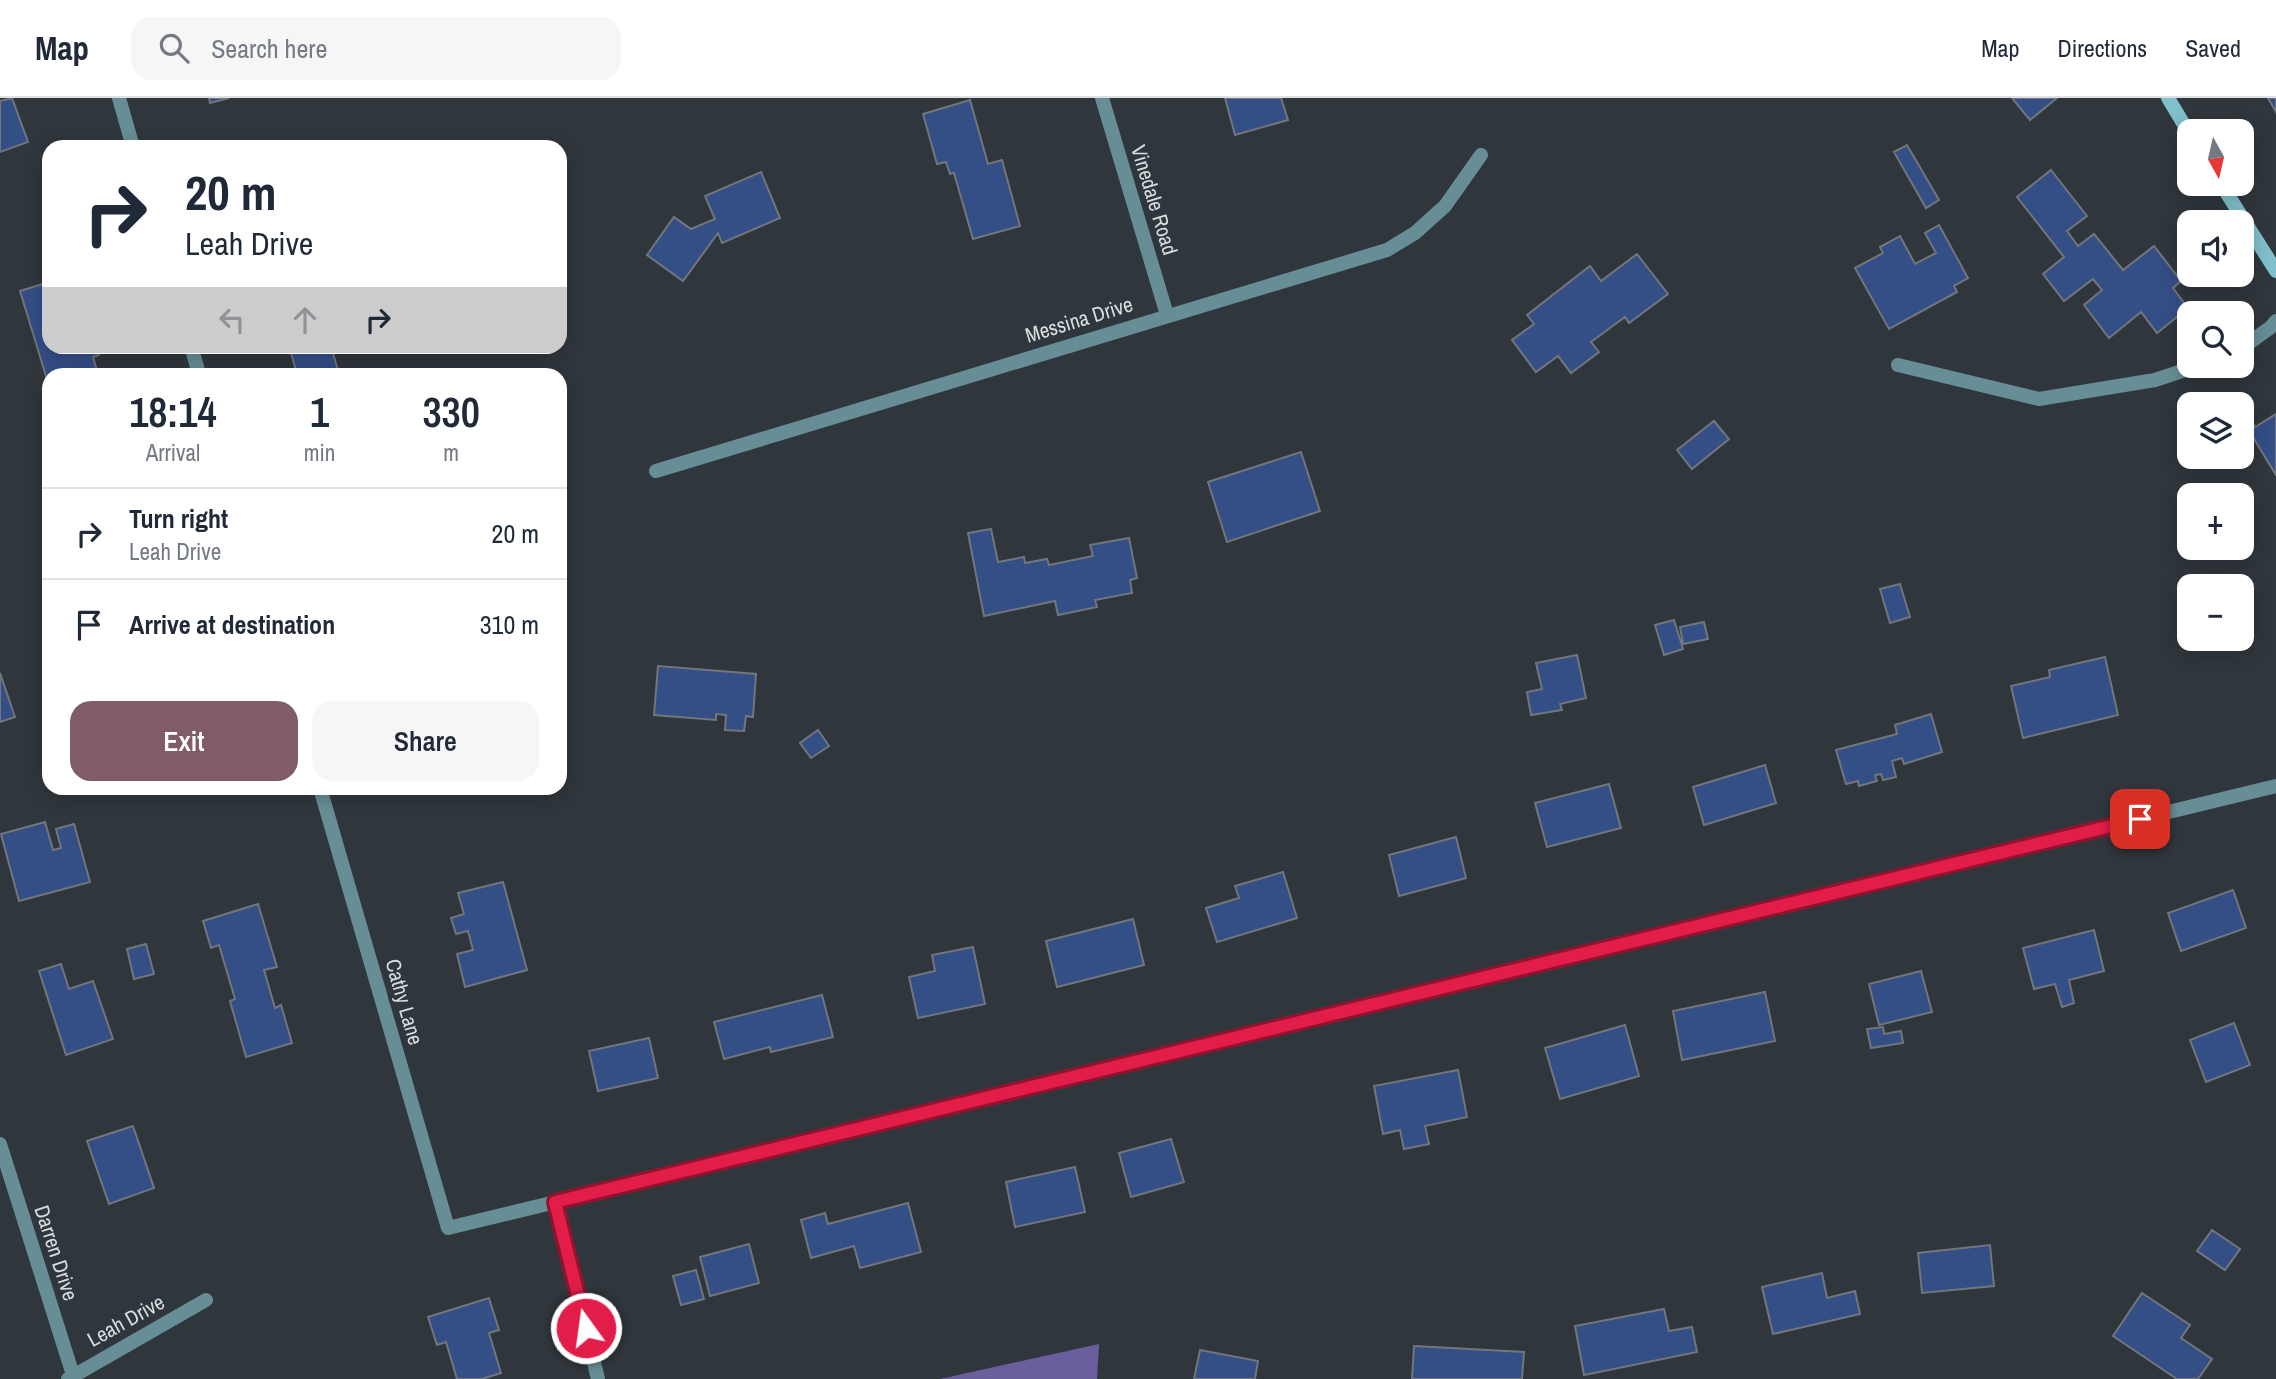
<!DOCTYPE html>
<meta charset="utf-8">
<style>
body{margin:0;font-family:"Archivo Narrow",sans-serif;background:#f6f6f7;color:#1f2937;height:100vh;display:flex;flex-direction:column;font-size:26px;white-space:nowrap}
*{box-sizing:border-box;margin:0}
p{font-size:23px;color:#747a83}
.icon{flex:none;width:38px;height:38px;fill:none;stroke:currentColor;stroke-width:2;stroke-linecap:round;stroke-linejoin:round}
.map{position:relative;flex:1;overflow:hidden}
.side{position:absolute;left:42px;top:270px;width:525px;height:427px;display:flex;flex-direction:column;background:#fff;border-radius:21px;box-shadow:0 4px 18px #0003}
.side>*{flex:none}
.hud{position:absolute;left:42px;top:42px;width:525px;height:214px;border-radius:21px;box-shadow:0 4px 18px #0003;background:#fff;color:#1f2937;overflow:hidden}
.needle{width:46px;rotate:172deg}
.fabs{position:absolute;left:2177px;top:21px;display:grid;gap:14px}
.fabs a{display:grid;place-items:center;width:77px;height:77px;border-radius:14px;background:#fff;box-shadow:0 4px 18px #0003;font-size:35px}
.pin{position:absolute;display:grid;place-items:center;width:60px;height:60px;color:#fff;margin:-30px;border-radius:14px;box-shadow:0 4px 10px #0006}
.me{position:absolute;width:77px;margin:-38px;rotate:346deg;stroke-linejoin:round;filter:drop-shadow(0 0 5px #0008)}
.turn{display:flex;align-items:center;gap:24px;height:147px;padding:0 28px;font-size:32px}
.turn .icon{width:91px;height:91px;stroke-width:2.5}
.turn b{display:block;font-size:49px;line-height:60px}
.lanes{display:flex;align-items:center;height:66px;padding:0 28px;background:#0003;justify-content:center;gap:35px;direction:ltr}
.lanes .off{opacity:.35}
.eta{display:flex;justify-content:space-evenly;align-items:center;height:119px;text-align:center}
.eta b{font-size:42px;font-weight:600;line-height:49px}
.primary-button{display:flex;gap:14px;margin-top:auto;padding:14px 28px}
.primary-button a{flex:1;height:80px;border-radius:21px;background:#7f5c68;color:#fff;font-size:28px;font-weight:600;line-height:80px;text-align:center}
.primary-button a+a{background:#f6f6f7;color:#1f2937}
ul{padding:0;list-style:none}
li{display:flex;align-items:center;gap:21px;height:91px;padding:0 28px;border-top:2px solid #e0e1e3}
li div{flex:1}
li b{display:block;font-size:26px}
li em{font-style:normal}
header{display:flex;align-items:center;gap:42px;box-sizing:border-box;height:98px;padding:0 35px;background:#fff;border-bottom:2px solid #e0e1e3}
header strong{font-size:33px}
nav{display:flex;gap:38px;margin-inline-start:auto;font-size:24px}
.search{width:490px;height:63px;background:#f6f6f7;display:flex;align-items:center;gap:18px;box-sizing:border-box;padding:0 24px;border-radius:21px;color:#747a83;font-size:26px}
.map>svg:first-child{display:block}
</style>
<header>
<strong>Map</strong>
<div class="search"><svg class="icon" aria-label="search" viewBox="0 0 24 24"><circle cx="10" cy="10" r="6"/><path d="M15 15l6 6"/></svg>Search here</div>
<nav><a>Map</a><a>Directions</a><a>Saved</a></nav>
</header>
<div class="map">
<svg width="2276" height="1281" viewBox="0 0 2276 1281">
<rect width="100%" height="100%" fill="#30373c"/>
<path fill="#6a5e9e" d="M1099,1246L1097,1281H940Z"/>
<path fill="#344e86" stroke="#71757c" stroke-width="2" d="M12,0L28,44L0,54V3Z
M209,0H229L210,5Z
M1225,0H1281L1288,22L1235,37Z
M2012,0H2057L2030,22Z
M2268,0H2276V14Z
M970,2L988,66L1002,62L1020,128L973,141L954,75L950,76L946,64L937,66L923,16Z
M1907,47L1939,102L1926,110L1894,54Z
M2051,72L2087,118L2067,133L2078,148L2094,136L2123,172L2154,148L2181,183L2173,190L2188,210L2157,235L2141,214L2109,240L2084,207L2102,192L2093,181L2064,203L2043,176L2064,159L2017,99Z
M761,74L780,120L722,145L718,135L683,183L647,157L674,119L691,131L715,121L705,98Z
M1939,127L1968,180L1954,188L1957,194L1889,231L1855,170L1883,155L1880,149L1900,138L1915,166L1936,155L1925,135Z
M1637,156L1668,196L1629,225L1625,219L1591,244L1599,254L1571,275L1558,258L1536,274L1512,242L1534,226L1527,217L1590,168L1601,183Z
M49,184V248H97L99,257L93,259L98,276H49V288L20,193Z
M289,248H331L339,276H297Z
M2245,312L2255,329L2276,316V377L2251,336L2242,342V314Z
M1714,323L1729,341L1692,371L1677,352Z
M1301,354L1320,413L1227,444L1208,384Z
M991,431L998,464L1024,459L1025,465L1047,461L1049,467L1093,458L1090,447L1129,440L1137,480L1130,482L1132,495L1095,502L1097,509L1058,517L1055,503L984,518L968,435Z
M1900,486L1910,519L1890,525L1880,491Z
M1674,522L1683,551L1664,557L1655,527Z
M1704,524L1708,541L1683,546L1680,529Z
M1577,557L1586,600L1560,606L1562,612L1531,617L1527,594L1542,591L1536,565Z
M2105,559L2118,617L2023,640L2011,588L2050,579L2049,572Z
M658,568L756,576L753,619L746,618L744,633L725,632L726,617L716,616V622L654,617Z
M0,575L15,619L0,624Z
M1931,616L1942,654L1904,666L1902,660L1892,663L1896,679L1883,682L1881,676L1875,677L1877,683L1859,688L1858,683L1846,686L1836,652L1897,636L1895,627Z
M818,632L829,648L811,660L800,645Z
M1765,667L1776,705L1704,727L1693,689Z
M1609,686L1621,730L1547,749L1535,705Z
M45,724L53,752L61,750L56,731L74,726L90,784L19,803L1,736Z
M1456,739L1466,780L1399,798L1389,757Z
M1283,774L1297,820L1217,844L1206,810L1239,800L1235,788Z
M503,784L527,872L465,889L457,856L473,852L468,833L456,836L451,820L464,816L458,795Z
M2233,792L2246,830L2181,853L2168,815Z
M258,806L277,869L264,872L275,910L281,907L292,945L246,959L230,903L235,901L219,847L211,850L203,823Z
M1133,821L1144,867L1057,889L1046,843Z
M2094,832L2104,873L2069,882L2074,905L2062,909L2055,886L2034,891L2023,850Z
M146,846L154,876L134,881L127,851Z
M973,849L985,906L918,920L909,879L935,873L932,857Z
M61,866L69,891L93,883L113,941L66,957L39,873Z
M1921,873L1932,914L1879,927L1869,886Z
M1765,894L1775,943L1682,962L1673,913Z
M822,897L833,939L771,954L770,949L724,961L714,924Z
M2234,925L2250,967L2206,984L2190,942Z
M1625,927L1639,978L1560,1001L1545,950Z
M1883,929L1884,936L1901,933L1903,945L1871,950L1867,931Z
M649,940L658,980L598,993L589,953Z
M1458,972L1467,1019L1425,1028L1429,1046L1404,1051L1400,1032L1383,1036L1374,988Z
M133,1028L154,1090L109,1106L87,1043Z
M1171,1041L1184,1084L1131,1099L1119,1055Z
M1075,1069L1085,1114L1015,1129L1006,1084Z
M908,1105L921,1154L860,1170L854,1148L811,1160L801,1122L825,1115L828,1126Z
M2212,1132L2240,1151L2225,1172L2197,1153Z
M749,1146L759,1185L710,1198L700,1159Z
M1990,1147L1994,1188L1922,1195L1918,1155Z
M696,1172L704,1201L681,1207L673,1178Z
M1822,1175L1827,1200L1855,1193L1860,1216L1773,1236L1762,1189Z
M2142,1195L2190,1227L2181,1240L2212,1261L2198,1281H2177L2113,1238Z
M489,1200L499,1232L489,1235L501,1275L482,1281H457L446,1244L437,1247L428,1219Z
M1664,1211L1669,1233L1692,1229L1697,1254L1584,1277L1575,1228Z
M1414,1248L1524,1254L1522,1281H1412Z
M1200,1252L1258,1263L1255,1281H1194Z"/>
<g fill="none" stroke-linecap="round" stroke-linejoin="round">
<path stroke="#678e96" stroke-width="14" d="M2242,250L2271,229L2276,223
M1898,267L2039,301L2155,282L2197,268"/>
<path stroke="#678e96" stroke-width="14" d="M119,0L133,49
M1102,0L1167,217
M191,248L199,276
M656,373L1387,152L1415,135L1445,108L1481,57
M320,690L448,1130L2276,688
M0,1046L73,1277
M555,1104L598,1281
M68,1281L206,1202"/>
<path stroke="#80c0cc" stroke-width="14" d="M2168,0L2189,35
M2221,86L2276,173"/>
</g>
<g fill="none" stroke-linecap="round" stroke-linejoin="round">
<defs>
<path id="route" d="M586,1230L555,1104L2140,721"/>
</defs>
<use href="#route" stroke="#92132f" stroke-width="18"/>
<use href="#route" stroke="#e11d48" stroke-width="12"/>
</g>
<g text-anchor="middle" stroke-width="7" stroke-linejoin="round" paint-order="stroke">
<g font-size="21" fill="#d8dde0" stroke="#30373c">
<text transform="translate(1154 102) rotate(73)" y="7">Vinedale Road</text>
<text transform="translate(1079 222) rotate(-17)" y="7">Messina Drive</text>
<text transform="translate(404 904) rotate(74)" y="7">Cathy Lane</text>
<text transform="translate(56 1155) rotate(72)" y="7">Darren Drive</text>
<text transform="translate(126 1223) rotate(-29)" y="7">Leah Drive</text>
</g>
</g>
</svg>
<div class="fabs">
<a><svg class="needle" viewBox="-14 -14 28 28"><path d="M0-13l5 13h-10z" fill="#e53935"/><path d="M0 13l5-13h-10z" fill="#747a83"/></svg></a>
<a><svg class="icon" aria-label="sound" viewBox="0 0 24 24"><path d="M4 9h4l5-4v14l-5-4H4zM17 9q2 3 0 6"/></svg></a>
<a><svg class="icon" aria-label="search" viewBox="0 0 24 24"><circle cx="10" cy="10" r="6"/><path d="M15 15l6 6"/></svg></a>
<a><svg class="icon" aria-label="layers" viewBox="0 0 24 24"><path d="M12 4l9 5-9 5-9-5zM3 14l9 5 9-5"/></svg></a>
<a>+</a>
<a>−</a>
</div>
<div class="pin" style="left:2140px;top:721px;background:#d93025"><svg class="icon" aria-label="arrive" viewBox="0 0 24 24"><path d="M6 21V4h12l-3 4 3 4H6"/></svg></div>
<svg class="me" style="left:586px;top:1230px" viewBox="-20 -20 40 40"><circle r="17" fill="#e11d48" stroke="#fff" stroke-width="3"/><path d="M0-11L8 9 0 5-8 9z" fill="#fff"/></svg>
<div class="hud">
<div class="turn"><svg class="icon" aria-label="right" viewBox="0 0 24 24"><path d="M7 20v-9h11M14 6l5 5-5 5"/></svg><div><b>20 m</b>Leah Drive</div></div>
<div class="lanes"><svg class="icon off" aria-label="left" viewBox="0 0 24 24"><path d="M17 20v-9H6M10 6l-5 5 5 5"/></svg><svg class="icon off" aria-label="ahead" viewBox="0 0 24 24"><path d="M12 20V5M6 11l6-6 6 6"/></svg><svg class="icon" aria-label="right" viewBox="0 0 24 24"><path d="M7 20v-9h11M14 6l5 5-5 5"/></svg></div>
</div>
<section class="side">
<div class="eta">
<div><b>18:14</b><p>Arrival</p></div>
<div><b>1</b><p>min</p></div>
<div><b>330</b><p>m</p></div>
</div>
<ul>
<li><svg class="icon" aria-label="right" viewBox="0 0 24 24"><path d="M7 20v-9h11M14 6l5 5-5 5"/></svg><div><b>Turn right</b><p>Leah Drive</p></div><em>20 m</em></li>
<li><svg class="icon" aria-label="arrive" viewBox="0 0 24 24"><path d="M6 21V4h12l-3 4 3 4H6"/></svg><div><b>Arrive at destination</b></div><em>310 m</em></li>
</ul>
<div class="primary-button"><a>Exit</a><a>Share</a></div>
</section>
</div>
